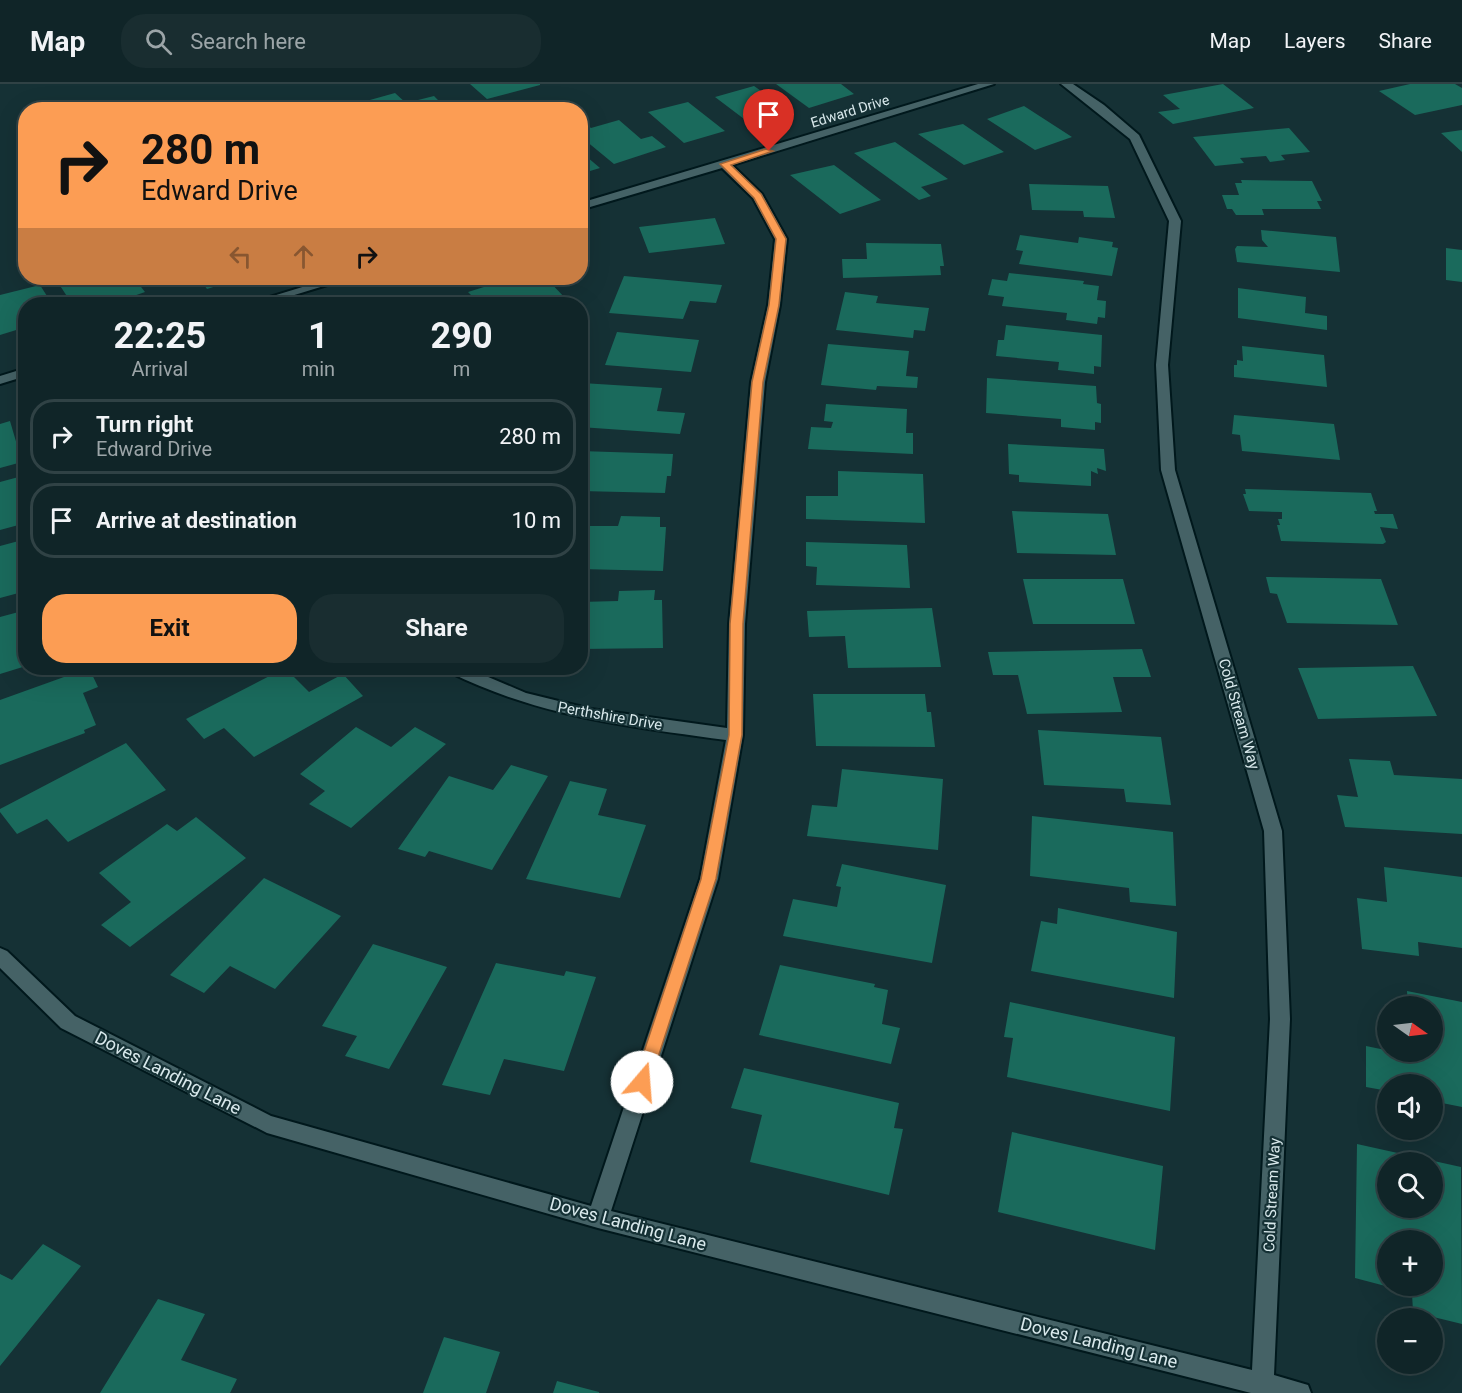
<!DOCTYPE html>
<meta charset="utf-8">
<style>
body{margin:0;font-family:Roboto,sans-serif;background:#192d30;color:#f1f3f6;height:100vh;display:flex;flex-direction:column;font-size:22px;white-space:nowrap}
*{box-sizing:border-box;margin:0}
p{font-size:20px;color:#9ca5a8}
.icon{flex:none;width:33px;height:33px;fill:none;stroke:currentColor;stroke-width:2;stroke-linecap:round;stroke-linejoin:round}
.map{position:relative;flex:1;overflow:hidden}
.details{position:absolute;left:18px;top:213px;width:570px;height:378px;display:flex;flex-direction:column;background:#102528;border-radius:24px;box-shadow:0 6px 24px #0002,0 0 0 2px #304245}
.details>*{flex:none}
.top-card{position:absolute;left:18px;top:18px;width:570px;height:183px;border-radius:24px;box-shadow:0 6px 24px #0002,0 0 0 2px #304245;background:#fc9d54;color:#111;overflow:hidden}
.needle{width:39px;rotate:104deg}
.controls{position:absolute;left:1377px;top:912px;display:grid;gap:12px}
.controls a{display:grid;place-items:center;width:66px;height:66px;border-radius:50%;background:#102528;box-shadow:0 6px 24px #0002,0 0 0 2px #304245;font-size:30px}
.pin{position:absolute;display:grid;place-items:center;width:51px;height:51px;color:#fff;margin:-62px -26px;border-radius:50% 50% 50% 0;rotate:-45deg;box-shadow:0 0 6px #0007}
.pin .icon{rotate:45deg}
.me{position:absolute;width:66px;margin:-33px;rotate:18deg;stroke-linejoin:round;filter:drop-shadow(0 0 4px #0008)}
.turn{display:flex;align-items:center;gap:21px;height:126px;padding:0 24px;font-size:27px}
.turn .icon{width:78px;height:78px;stroke-width:2.5}
.turn b{display:block;font-size:42px;line-height:51px}
.lanes{display:flex;align-items:center;height:57px;padding:0 24px;background:#0003;justify-content:center;gap:30px;direction:ltr}
.lanes .off{opacity:.35}
.eta{display:flex;justify-content:space-evenly;align-items:center;height:102px;text-align:center}
.eta b{font-size:36px;font-weight:700;line-height:42px}
.primary-button{display:flex;gap:12px;margin-top:auto;padding:12px 24px}
.primary-button a{flex:1;height:69px;border-radius:24px;background:#fc9d54;color:#111;font-size:24px;font-weight:700;line-height:69px;text-align:center}
.primary-button a+a{background:#192d30;color:#f1f3f6}
ul{padding:0;list-style:none}
li{display:flex;align-items:center;gap:18px;height:75px;margin:0 12px 9px;padding:0 12px;border:3px solid #304245;border-radius:24px}
li div{flex:1}
li b{display:block;font-size:22px}
li em{font-style:normal}
header{display:flex;align-items:center;gap:36px;box-sizing:border-box;height:84px;padding:0 30px;background:#102528;border-bottom:2px solid #304245}
header strong{font-size:28px}
nav{display:flex;gap:33px;margin-inline-start:auto;font-size:21px}
.search{width:420px;height:54px;background:#192d30;display:flex;align-items:center;gap:15px;box-sizing:border-box;padding:0 21px;border-radius:24px;color:#9ca5a8;font-size:22px}
.map>svg:first-child{display:block}
</style>
<header>
<strong>Map</strong>
<div class="search"><svg class="icon" aria-label="search" viewBox="0 0 24 24"><circle cx="10" cy="10" r="6"/><path d="M15 15l6 6"/></svg>Search here</div>
<nav><a>Map</a><a>Layers</a><a>Share</a></nav>
</header>
<div class="map">
<svg width="1462" height="1309" viewBox="0 0 1462 1309">
<rect width="100%" height="100%" fill="#153135"/>
<path fill="#1a6a5c" fill-rule="evenodd" d="M470,0H540V1L487,15Z
M776,0H841L854,10L809,24Z
M1223,0L1254,24L1173,40L1158,28L1180,25L1163,11Z
M1410,0H1455L1462,4V21L1415,31L1379,7Z
M754,2L792,29L752,41L715,13Z
M395,9L406,19L434,12L444,22L435,26H334Z
M688,18L725,47L684,59L648,28Z
M1024,22L1072,53L1035,66L987,35Z
M580,36L591,44L619,36L641,55L652,52L666,63L614,80L580,52Z
M963,40L1004,68L964,81L918,50Z
M1289,44L1310,68L1281,71L1285,76L1270,78L1266,72L1240,74L1244,79L1215,82L1193,53Z
M1462,46V68L1441,49Z
M895,58L948,95L921,103L931,112L919,116L854,69Z
M580,67L600,84L580,90Z
M834,81L881,116L840,130L790,91Z
M1241,96L1312,97L1322,117H1317L1321,125H1262L1264,131H1236L1232,125H1227L1222,111H1239L1235,99H1242Z
M1029,100L1108,102L1115,134L1084,133L1083,127L1032,126Z
M715,134L725,160L649,169L639,143Z
M1261,146L1336,153L1340,188L1237,178L1235,165L1237,162L1268,163L1262,156Z
M1020,151L1078,159L1079,153L1113,158L1112,163L1118,164L1112,192L1019,180L1023,167L1016,166Z
M866,159L941,160L944,182H940L941,191L843,194L842,175H867Z
M1446,164L1462,166V198L1446,196Z
M1009,189L1084,197L1083,200L1099,202L1097,216L1106,217L1105,234L1098,233L1097,240L1066,236L1067,229L1002,222L1004,213L988,211L992,195L1007,197Z
M624,192L722,201L716,219L690,217L683,235L609,229Z
M68,194H134L145,208L111,220H72L57,197Z
M154,194H179L158,200Z
M199,194H233L235,196L207,205Z
M512,194H546L567,216L553,220H480L468,208Z
M40,201L52,220H26V243L0,251V211Z
M1238,204L1306,213L1305,229L1327,232V246L1238,234Z
M845,208L878,212L876,219L929,224L925,247L914,246L913,254L836,246Z
M400,213L407,220H379Z
M445,214L451,220H427Z
M1006,241L1102,251L1101,283L1094,282V290L1058,286L1059,278L996,272L998,256H1004Z
M617,248L699,256L691,288L605,281Z
M828,260L909,267L906,292L918,293L917,304L877,302L876,306L821,301Z
M1242,262L1324,271L1327,303L1234,293V281H1237V276L1243,277Z
M987,294L1096,302L1097,319L1101,320V339L1095,338V346L1061,343V335L986,329Z
M582,299L662,304L657,327L685,329L680,350L580,343Z
M826,320L907,325L906,349H913V370L808,365L811,343L831,344L833,338L824,337Z
M1234,331L1334,340L1340,376L1242,367L1240,351L1232,350Z
M10,337L22,378L0,384V340Z
M1008,360L1104,365L1106,387L1097,384L1098,390L1091,387V402L1019,398V391L1009,390Z
M580,367L673,370L671,392H667L665,409L580,407Z
M838,387L923,390L925,439L806,435V412H838Z
M26,391V439L0,446V398Z
M1245,405L1371,409L1377,427H1374L1375,430H1393L1398,445L1380,443L1386,458L1383,460L1281,457L1277,441H1280L1278,435H1282V428L1249,427L1243,410H1246Z
M1012,427L1108,430L1116,471L1017,469Z
M621,432L660,433V443H666L663,487L580,485V442H618Z
M26,455V507L0,514V462Z
M806,458L907,461L910,504L816,501L817,483L806,482Z
M1266,493L1381,495L1398,541L1287,539L1277,510L1270,509Z
M1023,495H1123L1135,540H1033Z
M655,506L654,516H662L663,564L580,565V518L618,517L619,507Z
M932,524L941,583L848,584L845,552L809,553L807,527Z
M26,526V582L0,590V533Z
M1142,565L1151,593H1113L1122,628L1027,630L1018,591H993L988,568Z
M1413,582L1437,632L1318,635L1298,584Z
M89,584L98,603L83,609L96,641L84,646L85,649L0,681V616Z
M285,584L309,608L343,590L363,612L254,673L224,644L204,655L186,635Z
M813,610H925L927,628H931L935,663L816,662Z
M356,643L391,663L415,643L446,660L351,744L309,720L325,707L300,690Z
M1038,646L1161,653L1171,721L1126,718L1124,705L1044,701Z
M126,659L166,706L68,758L47,735L17,750L0,728V725Z
M1349,675L1390,677L1394,691L1462,695V750L1345,743L1337,711L1358,713Z
M511,681L548,692L492,786L429,767L425,773L398,765L449,692L493,706Z
M842,685L943,695L938,766L807,752L812,721L837,723Z
M570,697L607,705L598,731L646,741L620,814L526,795Z
M1032,732L1173,748L1176,822L1130,818L1129,804L1030,792Z
M196,733L246,774L130,863L101,841L131,818L99,789L167,740L177,747Z
M842,780L946,801L932,879L783,852L793,815L837,823L841,803L836,802Z
M1384,783L1462,793V864L1418,858L1419,872L1362,865L1357,814L1387,818Z
M264,794L341,832L275,905L230,882L204,909L170,891Z
M1058,824L1177,848L1174,914L1031,887L1041,837L1057,840Z
M373,860L447,883L389,985L345,972L357,952L322,942Z
M496,879L564,892L566,887L596,893L564,987L504,975L490,1011L442,1001Z
M780,881L875,900L874,903L888,906L882,940L900,944L891,980L759,951Z
M1407,907L1462,918V1023L1432,1017V1000H1388V1007L1366,1003V962L1410,971V968H1432V922H1408Z
M1010,918L1175,953L1170,1027L1007,993L1013,954L1004,953Z
M744,984L899,1019L894,1044L903,1045L889,1111L750,1078L762,1031L731,1024Z
M1012,1048L1163,1082L1155,1166L998,1128Z
M1357,1060L1461,1083L1462,1240L1413,1228L1412,1209L1355,1194ZM1388,1078H1432V1124H1388ZM1388,1156H1432V1202H1388Z
M43,1160L81,1182L0,1282V1190L12,1196Z
M158,1215L205,1230L181,1276L237,1295L230,1309H100Z
M444,1253L500,1268L486,1309H423Z
M557,1297L599,1308V1309H553Z"/>
<g fill="none" stroke-linecap="round" stroke-linejoin="round">
<defs>
<path id="minor" d="M978,0H994L732,81L762,110L787,155L780,221L765,298L745,540L743,651L718,795L611,1127L1252,1286L1270,935L1264,747L1161,386L1156,281L1169,137L1130,55L1061,0H1073L1104,21L1139,51L1181,137L1168,281L1175,386L1282,747L1290,935L1274,1291L1308,1301L1311,1309H1251L598,1144L267,1049L61,944L0,884V864L7,867L75,932L271,1032L591,1122L700,795L726,656C630,643 537,632 449,588L447,584H467L526,609L591,625L727,644L729,540L751,298L768,221L775,155L753,114L722,84L580,126V119Z
M332,194H350L265,220H247Z
M26,284V292L0,300V292Z"/>
</defs>
<use href="#minor" stroke="#00181c" stroke-width="4"/>
<use href="#minor" fill="#456266" fill-rule="evenodd"/>
</g>
<path fill="#fc9d54" stroke="#a46637" stroke-width="1.5" d="M766,65L773,67L731,81L761,110L786,155L779,221L763,298L743,540L742,651L716,795L650,998L648,1003H636L634,998L701,795L729,651L730,540L752,298L769,221L776,155L754,114L720,80Z"/>
<g text-anchor="middle" stroke-width="4.5" stroke-linejoin="round" paint-order="stroke">
<g font-size="14" fill="#d9e9ec" stroke="#153135">
<text transform="translate(850 27) rotate(-17)" y="5">Edward Drive</text>
</g>
<g font-size="15" fill="#d9e9ec" stroke="#153135">
<text transform="translate(1239 630) rotate(74)" y="5">Cold Stream Way</text>
<text transform="translate(610 632) rotate(10)" y="5">Perthshire Drive</text>
<text transform="translate(1272 1111) rotate(-87)" y="5">Cold Stream Way</text>
</g>
<g font-size="18" fill="#d9e9ec" stroke="#153135">
<text transform="translate(168 989) rotate(27)" y="6">Doves Landing Lane</text>
<text transform="translate(628 1140) rotate(15)" y="6">Doves Landing Lane</text>
<text transform="translate(1099 1259) rotate(14)" y="6">Doves Landing Lane</text>
</g>
</g>
</svg>
<div class="controls">
<a><svg class="needle" viewBox="-14 -14 28 28"><path d="M0-13l5 13h-10z" fill="#e53935"/><path d="M0 13l5-13h-10z" fill="#9ca5a8"/></svg></a>
<a><svg class="icon" aria-label="sound" viewBox="0 0 24 24"><path d="M4 9h4l5-4v14l-5-4H4zM17 9q2 3 0 6"/></svg></a>
<a><svg class="icon" aria-label="search" viewBox="0 0 24 24"><circle cx="10" cy="10" r="6"/><path d="M15 15l6 6"/></svg></a>
<a>+</a>
<a>−</a>
</div>
<div class="pin" style="left:769px;top:67px;background:#d93025"><svg class="icon" aria-label="arrive" viewBox="0 0 24 24"><path d="M6 21V4h12l-3 4 3 4H6"/></svg></div>
<svg class="me" style="left:642px;top:998px" viewBox="-20 -20 40 40"><circle r="19" fill="#fff"/><path d="M0-13L10 11 0 6-10 11z" fill="#fc9d54"/></svg>
<div class="top-card">
<div class="turn"><svg class="icon" aria-label="right" viewBox="0 0 24 24"><path d="M7 20v-9h11M14 6l5 5-5 5"/></svg><div><b>280 m</b>Edward Drive</div></div>
<div class="lanes"><svg class="icon off" aria-label="left" viewBox="0 0 24 24"><path d="M17 20v-9H6M10 6l-5 5 5 5"/></svg><svg class="icon off" aria-label="ahead" viewBox="0 0 24 24"><path d="M12 20V5M6 11l6-6 6 6"/></svg><svg class="icon" aria-label="right" viewBox="0 0 24 24"><path d="M7 20v-9h11M14 6l5 5-5 5"/></svg></div>
</div>
<section class="details">
<div class="eta">
<div><b>22:25</b><p>Arrival</p></div>
<div><b>1</b><p>min</p></div>
<div><b>290</b><p>m</p></div>
</div>
<ul>
<li><svg class="icon" aria-label="right" viewBox="0 0 24 24"><path d="M7 20v-9h11M14 6l5 5-5 5"/></svg><div><b>Turn right</b><p>Edward Drive</p></div><em>280 m</em></li>
<li><svg class="icon" aria-label="arrive" viewBox="0 0 24 24"><path d="M6 21V4h12l-3 4 3 4H6"/></svg><div><b>Arrive at destination</b></div><em>10 m</em></li>
</ul>
<div class="primary-button"><a>Exit</a><a>Share</a></div>
</section>
</div>
